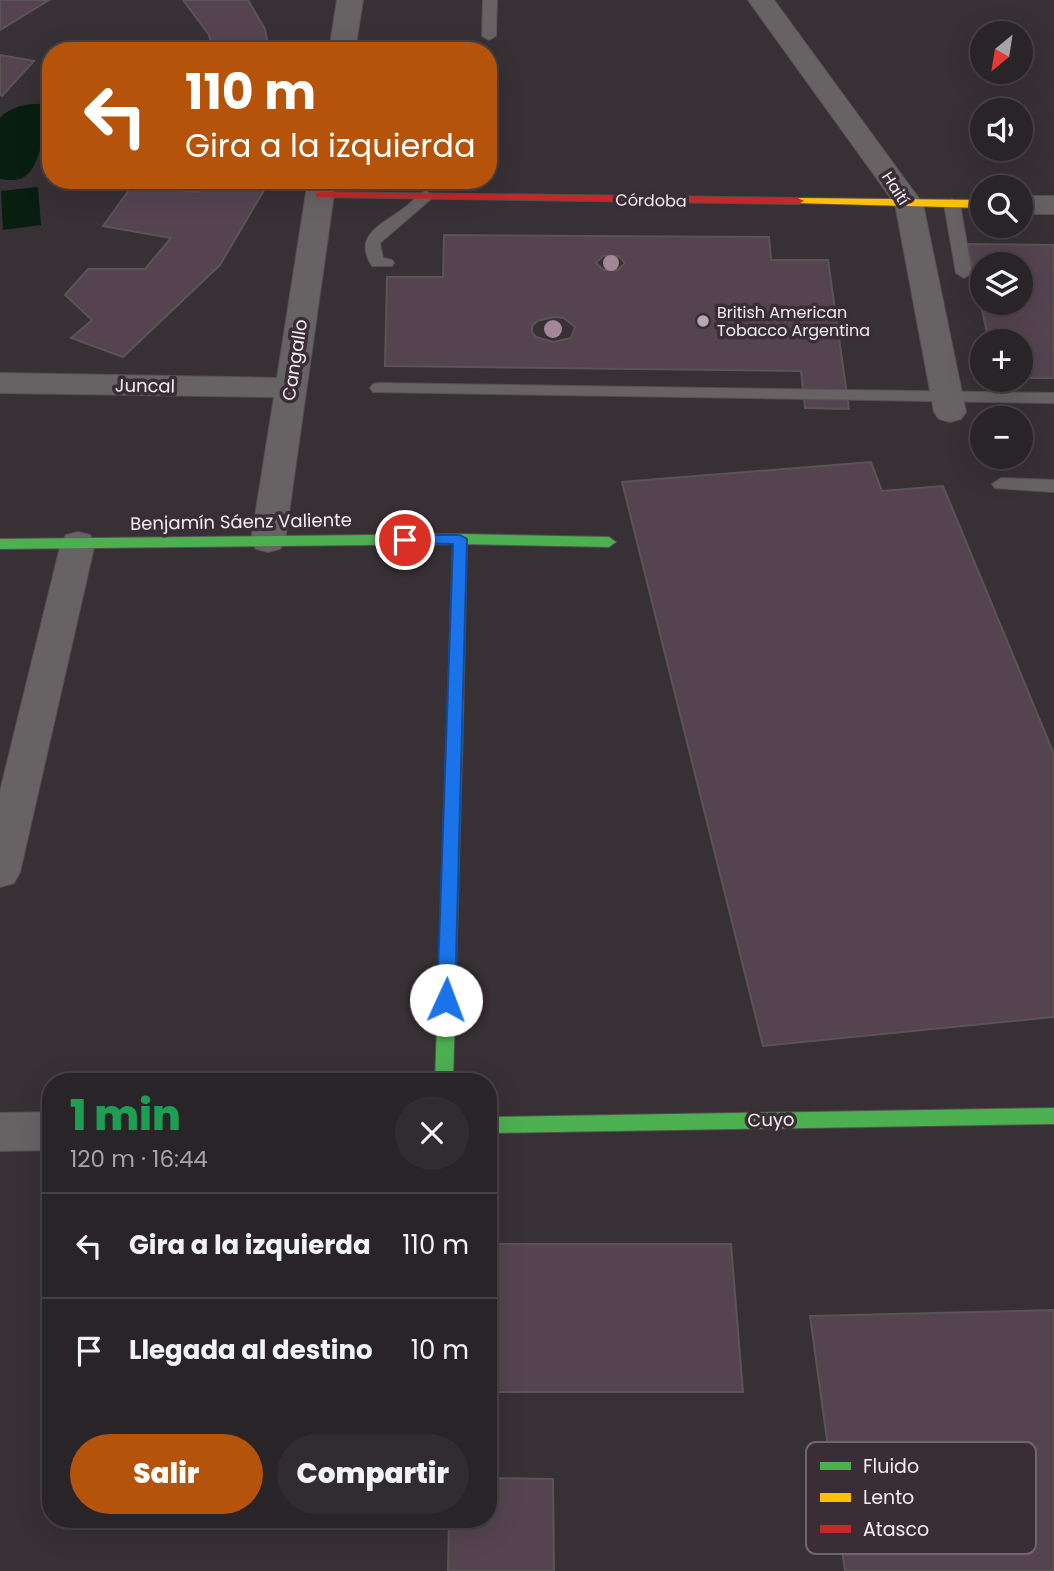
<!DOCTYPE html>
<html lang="es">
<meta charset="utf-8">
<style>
body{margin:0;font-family:Poppins,sans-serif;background:#312c2f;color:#f1f3f6;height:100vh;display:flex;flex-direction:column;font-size:26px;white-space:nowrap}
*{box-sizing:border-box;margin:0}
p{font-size:23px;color:#a5a4a7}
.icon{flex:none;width:38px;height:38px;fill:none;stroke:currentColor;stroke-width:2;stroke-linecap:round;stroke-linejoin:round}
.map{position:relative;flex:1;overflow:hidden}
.drawer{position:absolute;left:42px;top:1073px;width:455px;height:455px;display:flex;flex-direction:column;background:#292427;border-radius:28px;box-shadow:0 7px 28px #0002,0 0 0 2px #454144}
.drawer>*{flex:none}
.hud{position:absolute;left:42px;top:42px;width:455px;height:147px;border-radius:28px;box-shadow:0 7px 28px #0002,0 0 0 2px #454144;background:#b45309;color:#fff;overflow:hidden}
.needle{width:46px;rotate:210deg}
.tools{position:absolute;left:970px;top:21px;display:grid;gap:14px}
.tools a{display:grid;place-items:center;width:63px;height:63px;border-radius:50%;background:#292427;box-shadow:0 7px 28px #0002,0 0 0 2px #454144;font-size:35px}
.pin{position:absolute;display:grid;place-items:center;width:60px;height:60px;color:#fff;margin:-30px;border:4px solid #fff;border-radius:50%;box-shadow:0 2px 7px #0007}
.me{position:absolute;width:77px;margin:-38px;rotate:2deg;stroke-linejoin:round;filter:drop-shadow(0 0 5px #0008)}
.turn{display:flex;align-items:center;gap:24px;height:147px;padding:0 28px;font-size:32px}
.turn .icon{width:91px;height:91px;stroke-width:2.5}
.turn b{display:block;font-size:49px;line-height:60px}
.round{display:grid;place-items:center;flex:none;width:74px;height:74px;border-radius:37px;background:#312c2f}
.head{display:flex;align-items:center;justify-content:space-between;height:119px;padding:0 28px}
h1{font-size:42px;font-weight:800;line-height:52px;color:#1e9e55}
.button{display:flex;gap:14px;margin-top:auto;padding:14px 28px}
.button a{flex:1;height:80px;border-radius:42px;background:#b45309;color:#fff;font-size:28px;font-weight:800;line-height:80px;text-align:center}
.button a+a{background:#312c2f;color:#f1f3f6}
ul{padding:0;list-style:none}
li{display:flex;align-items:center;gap:21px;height:105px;padding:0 28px;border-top:2px solid #454144}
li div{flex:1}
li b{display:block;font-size:26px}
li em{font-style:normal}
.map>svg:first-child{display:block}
</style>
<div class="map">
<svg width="1054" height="1571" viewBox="0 0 1054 1571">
<rect width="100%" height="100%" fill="#373034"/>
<path fill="#081e11" d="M51,104V130C33,149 42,187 0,179V118C12,104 33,103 51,104Z
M38,187L41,225L3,230L1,191Z"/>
<path fill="#55444f" stroke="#5a5457" stroke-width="2" fill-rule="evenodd" d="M0,0H49L0,30Z
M183,0H248L265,29L269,51H213L209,35Z
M0,55L34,61L2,96L0,95Z
M205,180H270L220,265L123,357L71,338L92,320L65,295L88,269H145L171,238L103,226L132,186L198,192Z
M444,235L769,237L771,260H828L849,409L805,408L801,371L385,366L387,277H443ZM603,256H618L625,263L618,270H604L596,263ZM554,317L564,318L575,327L571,338L553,342L536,337L532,332V326L537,321Z
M967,244L1054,245V378H1020V341H989ZM982,264H1020V303H982Z
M871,462L882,491L943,486L1054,754V1017L763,1046L622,482Z
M488,1244H731L743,1392H488Z
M1054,1310V1571H845L810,1316Z
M488,1478L553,1479L554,1571H448L449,1519H488Z"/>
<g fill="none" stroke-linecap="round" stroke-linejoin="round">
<defs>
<path id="lane" d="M483,0H497L496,36L489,40L482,36Z
M426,191L434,196L431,199L380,243L383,258L392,260L394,263L392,266H372C352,235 382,225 404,208C412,203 417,194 426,191Z
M952,199L960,204L972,273L964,278L956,273L944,204Z
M379,383L1054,393V403L373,392L370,388L373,384Z
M1001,478L1054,480V492L995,488L992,484Z"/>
<path id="street" d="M337,0H363L355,51H329Z
M748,0H774L923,204L966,412L961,419L950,422L939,419L934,412L895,204Z
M308,180H336L285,541L280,549L268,552L256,549L251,541L274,397L0,393V373L277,378Z
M1020,196H1054V214H1020Z
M78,532L90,535L95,543L20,872L14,883L0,887V791L61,543L66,535Z
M51,1112V1150L0,1151V1113Z"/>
<path id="fast" d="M460,534L609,537L616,542L609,547L460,544L0,549V539Z
M455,718L463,723L453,1082H435L447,723Z
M1054,1108V1124L488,1133V1117Z"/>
<path id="slow" d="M798,198L982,200V208L794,203V199Z
M460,534L467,539L463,723L455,728L447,723L453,539Z"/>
<path id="jam" d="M320,192L798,198L804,201L798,204L316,197V193Z"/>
</defs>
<use href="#lane" stroke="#564f52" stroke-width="2"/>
<use href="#street" stroke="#564f52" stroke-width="2"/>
<use href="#fast" stroke="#564f52" stroke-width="2"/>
<use href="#slow" stroke="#564f52" stroke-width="2"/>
<use href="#jam" stroke="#564f52" stroke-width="2"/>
<use href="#lane" fill="#676264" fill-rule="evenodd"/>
<use href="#street" fill="#676264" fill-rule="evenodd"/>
<use href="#fast" fill="#4caf50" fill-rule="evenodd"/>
<use href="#slow" fill="#ffc107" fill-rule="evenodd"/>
<use href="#jam" fill="#c62828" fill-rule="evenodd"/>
</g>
<g fill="#a28797">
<circle cx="611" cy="263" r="8"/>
<circle cx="553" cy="329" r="9"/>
</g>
<path fill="#1a73e8" stroke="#114b97" stroke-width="2" d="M405,535H460L467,539L455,1000L452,1005H440L437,1000L453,544L400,543V536Z"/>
<circle fill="#b2aaae" stroke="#3a2d35" stroke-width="2.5" cx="703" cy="321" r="7"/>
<g text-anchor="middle" stroke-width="7" stroke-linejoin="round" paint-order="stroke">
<g font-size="16" fill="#f4ecf0" stroke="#3a2d35">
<text transform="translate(896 188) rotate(57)" y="6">Haití</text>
<text transform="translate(651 200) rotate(1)" y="6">Córdoba</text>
</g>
<g font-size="16" fill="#f4ecf0" stroke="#3a2d35" text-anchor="start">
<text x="717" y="318">British American<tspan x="717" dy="18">Tobacco Argentina</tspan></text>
</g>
<g font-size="18" fill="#f4ecf0" stroke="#3a2d35">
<text transform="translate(295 360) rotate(-81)" y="6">Cangallo</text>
<text transform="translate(145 386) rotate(1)" y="6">Juncal</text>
<text transform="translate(241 522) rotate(-1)" y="6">Benjamín Sáenz Valiente</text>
<text transform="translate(771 1120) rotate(-1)" y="6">Cuyo</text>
</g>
</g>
<rect x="806" y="1442" width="230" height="112" rx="10" fill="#3a2d35" stroke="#72666d" stroke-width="2"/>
<rect x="820" y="1462" width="31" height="8" fill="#4caf50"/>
<rect x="820" y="1493" width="31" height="9" fill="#ffc107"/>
<rect x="820" y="1525" width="31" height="8" fill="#c62828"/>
<g font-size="19" fill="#f4ecf0">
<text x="863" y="1473">Fluido</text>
<text x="863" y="1504">Lento</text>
<text x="863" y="1536">Atasco</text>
</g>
</svg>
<div class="tools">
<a><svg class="needle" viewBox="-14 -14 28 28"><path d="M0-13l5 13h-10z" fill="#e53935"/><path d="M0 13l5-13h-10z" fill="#a5a4a7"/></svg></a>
<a><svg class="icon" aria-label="sound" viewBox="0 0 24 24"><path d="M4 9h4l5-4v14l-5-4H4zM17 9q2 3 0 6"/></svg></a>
<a><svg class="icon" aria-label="search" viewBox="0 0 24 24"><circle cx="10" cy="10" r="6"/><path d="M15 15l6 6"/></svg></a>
<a><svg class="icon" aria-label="layers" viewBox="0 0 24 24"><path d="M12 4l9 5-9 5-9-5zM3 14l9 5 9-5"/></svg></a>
<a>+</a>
<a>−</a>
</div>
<div class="pin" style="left:405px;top:540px;background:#d93025"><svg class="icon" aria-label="arrive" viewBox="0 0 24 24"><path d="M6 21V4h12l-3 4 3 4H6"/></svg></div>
<svg class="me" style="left:446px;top:1000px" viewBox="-20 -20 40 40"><circle r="19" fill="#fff"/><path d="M0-13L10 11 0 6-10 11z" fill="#1a73e8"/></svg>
<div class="hud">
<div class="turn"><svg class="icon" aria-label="left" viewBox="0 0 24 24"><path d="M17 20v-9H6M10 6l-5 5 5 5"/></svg><div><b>110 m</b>Gira a la izquierda</div></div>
</div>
<section class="drawer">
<div class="head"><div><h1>1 min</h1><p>120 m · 16:44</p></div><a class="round"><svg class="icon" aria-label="close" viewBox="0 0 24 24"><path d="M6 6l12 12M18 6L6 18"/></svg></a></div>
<ul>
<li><svg class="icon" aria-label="left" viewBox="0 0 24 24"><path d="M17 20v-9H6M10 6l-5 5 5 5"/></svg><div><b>Gira a la izquierda</b></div><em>110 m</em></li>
<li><svg class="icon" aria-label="arrive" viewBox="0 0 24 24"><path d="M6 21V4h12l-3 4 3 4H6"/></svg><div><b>Llegada al destino</b></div><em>10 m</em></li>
</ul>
<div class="button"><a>Salir</a><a>Compartir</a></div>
</section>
</div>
